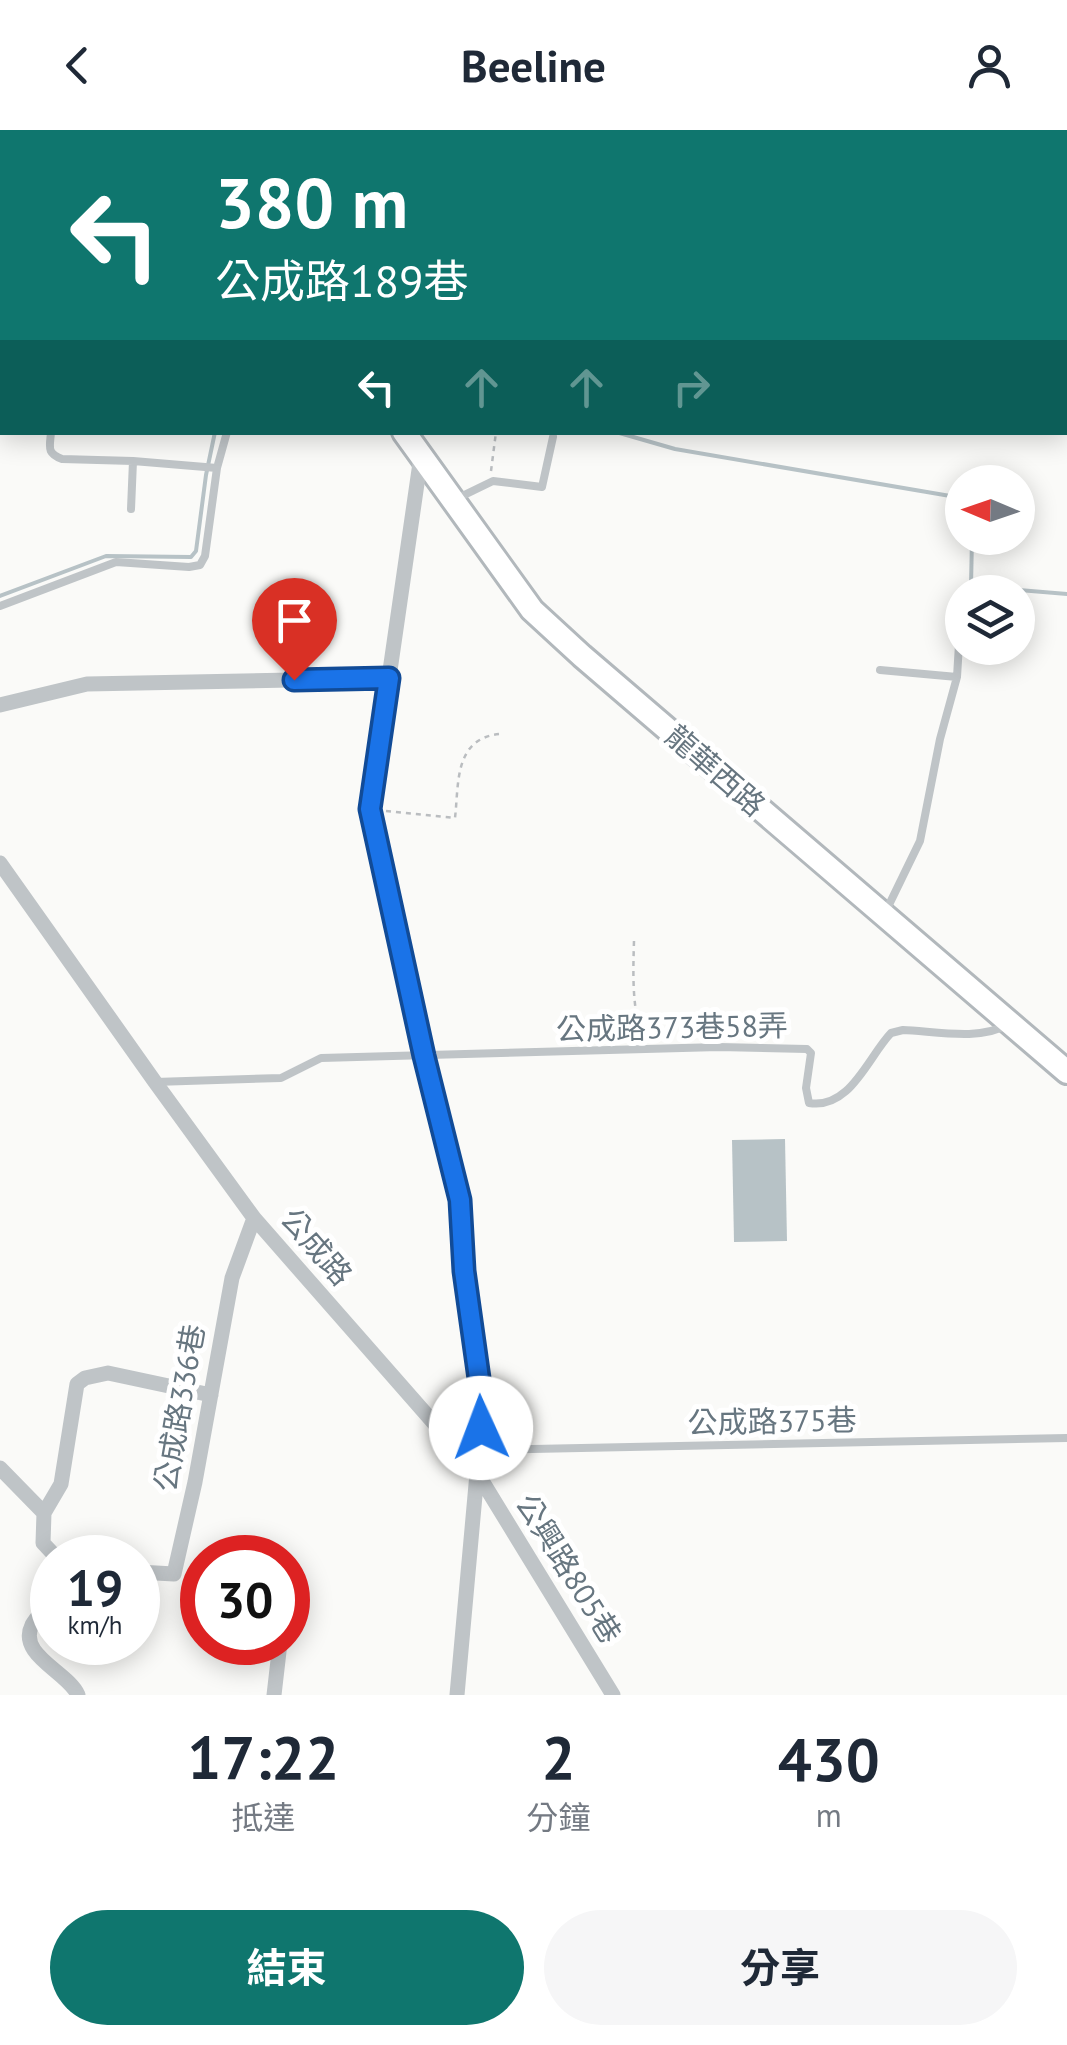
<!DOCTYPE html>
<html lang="zh-TW">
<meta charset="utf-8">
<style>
body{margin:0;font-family:"PT Sans","Noto Sans TC",sans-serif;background:#f6f6f7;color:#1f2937;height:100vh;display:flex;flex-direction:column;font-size:38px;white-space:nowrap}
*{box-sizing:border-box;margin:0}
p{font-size:32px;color:#747a83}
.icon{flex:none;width:55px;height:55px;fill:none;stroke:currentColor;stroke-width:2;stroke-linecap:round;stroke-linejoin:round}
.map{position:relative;height:1565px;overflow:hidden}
.sheet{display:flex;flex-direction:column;background:#fff;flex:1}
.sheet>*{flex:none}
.top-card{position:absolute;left:0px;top:0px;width:1068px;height:305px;box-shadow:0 5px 25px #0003;background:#0f766e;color:#fff;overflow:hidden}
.needle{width:65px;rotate:272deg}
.tools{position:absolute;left:945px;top:335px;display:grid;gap:20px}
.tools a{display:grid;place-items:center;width:90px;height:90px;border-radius:50%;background:#fff;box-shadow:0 5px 25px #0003;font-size:50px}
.speed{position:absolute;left:30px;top:1405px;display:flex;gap:20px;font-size:50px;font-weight:700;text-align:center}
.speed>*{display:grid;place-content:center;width:130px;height:130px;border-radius:50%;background:#fff;box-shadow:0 5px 25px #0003;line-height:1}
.speed small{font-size:25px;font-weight:400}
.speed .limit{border:15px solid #d22;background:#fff;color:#111}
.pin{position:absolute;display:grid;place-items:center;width:85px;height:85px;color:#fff;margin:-102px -42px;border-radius:50% 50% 50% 0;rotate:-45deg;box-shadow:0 0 10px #0007}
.pin .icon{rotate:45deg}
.me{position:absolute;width:110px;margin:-55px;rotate:358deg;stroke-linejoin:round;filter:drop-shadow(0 0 8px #0008)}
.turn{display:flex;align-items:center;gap:35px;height:210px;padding:0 50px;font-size:45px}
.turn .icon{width:130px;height:130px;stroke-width:2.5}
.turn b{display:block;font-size:70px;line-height:85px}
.lanes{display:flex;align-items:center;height:95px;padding:0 50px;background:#0003;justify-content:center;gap:50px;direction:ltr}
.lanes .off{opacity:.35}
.eta{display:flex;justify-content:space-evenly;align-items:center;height:170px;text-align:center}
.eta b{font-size:60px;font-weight:700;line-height:70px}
.action{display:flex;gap:20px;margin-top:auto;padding:20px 50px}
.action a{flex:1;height:115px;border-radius:60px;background:#0f766e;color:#fff;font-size:40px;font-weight:700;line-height:115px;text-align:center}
.action a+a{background:#f6f6f7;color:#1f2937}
header{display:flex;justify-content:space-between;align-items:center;height:130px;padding:0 50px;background:#fff;font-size:45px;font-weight:700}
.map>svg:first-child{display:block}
</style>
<header><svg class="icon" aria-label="back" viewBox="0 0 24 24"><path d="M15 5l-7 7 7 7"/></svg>Beeline<svg class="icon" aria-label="person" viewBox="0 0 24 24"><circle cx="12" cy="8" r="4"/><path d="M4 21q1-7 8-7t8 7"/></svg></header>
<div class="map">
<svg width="1067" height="1565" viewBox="0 0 1067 1565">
<rect width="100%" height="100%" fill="#fafaf8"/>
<path fill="#b7c2c6" d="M785,1009L787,1111L734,1112L732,1010Z"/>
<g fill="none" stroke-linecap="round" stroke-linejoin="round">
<path stroke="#b7c2c6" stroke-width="4" d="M616,302L675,319L962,368
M972,408L971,456L1067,464
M0,466L106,426L191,427L196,421L206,345L215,302"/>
<defs>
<path id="secondary" d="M188,0L189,2
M1065,164H1067
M404,302L532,480L582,526L1067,942"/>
</defs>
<use href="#secondary" stroke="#b2b8bc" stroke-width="28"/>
<path stroke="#babdc0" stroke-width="2.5" stroke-dasharray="5 5" stroke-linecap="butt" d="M491,341L496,302
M386,681L455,688C459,653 454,609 499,604
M634,811C633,845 632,876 642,908"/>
<path stroke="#bfc4c7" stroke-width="8" d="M275,2V0
M0,72L2,74
M51,302C50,317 46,323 62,329L133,331L217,338
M458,368L493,351L542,357L553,307
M131,379L133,331
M0,476L116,432L189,437L200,435L205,426L217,338L227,302
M880,540L957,547
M885,783L920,711L940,609L957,547L962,465
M155,952L281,948L321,928L719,917L807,919L811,923L806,958L809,973C850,980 868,927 891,903L903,900C933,901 980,911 1006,895
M478,1320L1067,1308"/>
<path stroke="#bfc4c7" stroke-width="15" d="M61,2V0
M421,326L370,679L425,926L459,1070L464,1141L483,1277L457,1565
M0,575L87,554L389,548
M0,733L155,952L254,1088L476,1341L613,1565
M0,1338L44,1383L43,1413L57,1428
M44,1383L61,1354L77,1254L85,1248L108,1243L211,1265
M138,1442L174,1444L195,1352L232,1148L254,1088
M52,1469C46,1477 37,1486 32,1495C17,1525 68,1542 78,1565
M274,1565L280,1513"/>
<use href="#secondary" stroke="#fff" stroke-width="22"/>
</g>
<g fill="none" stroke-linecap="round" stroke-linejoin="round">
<defs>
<path id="route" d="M294,550L389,548L370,679L424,926L460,1070L464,1141L483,1277L481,1298"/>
</defs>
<use href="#route" stroke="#114b97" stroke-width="25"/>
<use href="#route" stroke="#1a73e8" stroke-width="18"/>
</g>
<g text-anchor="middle" stroke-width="10" stroke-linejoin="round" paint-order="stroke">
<g font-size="30" fill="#677680" stroke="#fff">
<text transform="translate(715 641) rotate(41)" y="10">龍華西路</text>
<text transform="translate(672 898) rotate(-1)" y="10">公成路373巷58弄</text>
<text transform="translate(316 1117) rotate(49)" y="10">公成路</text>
<text transform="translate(180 1278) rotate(-80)" y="10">公成路336巷</text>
<text transform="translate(772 1292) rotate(-1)" y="10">公成路375巷</text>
<text transform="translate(568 1439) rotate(58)" y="10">公興路805巷</text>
</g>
</g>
</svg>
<div class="tools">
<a><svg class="needle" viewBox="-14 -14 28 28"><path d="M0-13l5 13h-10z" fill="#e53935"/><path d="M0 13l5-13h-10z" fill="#747a83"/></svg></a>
<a><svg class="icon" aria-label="layers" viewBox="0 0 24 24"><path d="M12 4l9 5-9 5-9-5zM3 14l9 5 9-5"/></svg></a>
</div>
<div class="speed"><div>19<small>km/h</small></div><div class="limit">30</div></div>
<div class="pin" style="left:294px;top:550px;background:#d93025"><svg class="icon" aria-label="arrive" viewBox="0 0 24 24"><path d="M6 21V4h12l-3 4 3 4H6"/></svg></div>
<svg class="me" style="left:481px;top:1298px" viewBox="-20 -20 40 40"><circle r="19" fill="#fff"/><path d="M0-13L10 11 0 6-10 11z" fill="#1a73e8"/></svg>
<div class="top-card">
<div class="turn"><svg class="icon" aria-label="left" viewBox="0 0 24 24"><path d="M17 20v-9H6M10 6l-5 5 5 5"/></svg><div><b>380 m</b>公成路189巷</div></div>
<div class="lanes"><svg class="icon" aria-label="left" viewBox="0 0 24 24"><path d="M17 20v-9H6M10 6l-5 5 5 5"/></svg><svg class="icon off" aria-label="ahead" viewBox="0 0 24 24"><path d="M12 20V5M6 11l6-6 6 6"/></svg><svg class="icon off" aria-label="ahead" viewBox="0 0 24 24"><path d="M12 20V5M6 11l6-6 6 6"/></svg><svg class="icon off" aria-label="right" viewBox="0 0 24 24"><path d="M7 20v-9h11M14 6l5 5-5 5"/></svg></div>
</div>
</div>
<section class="sheet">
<div class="eta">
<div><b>17:22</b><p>抵達</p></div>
<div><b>2</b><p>分鐘</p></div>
<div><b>430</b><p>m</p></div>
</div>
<div class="action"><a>結束</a><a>分享</a></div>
</section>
